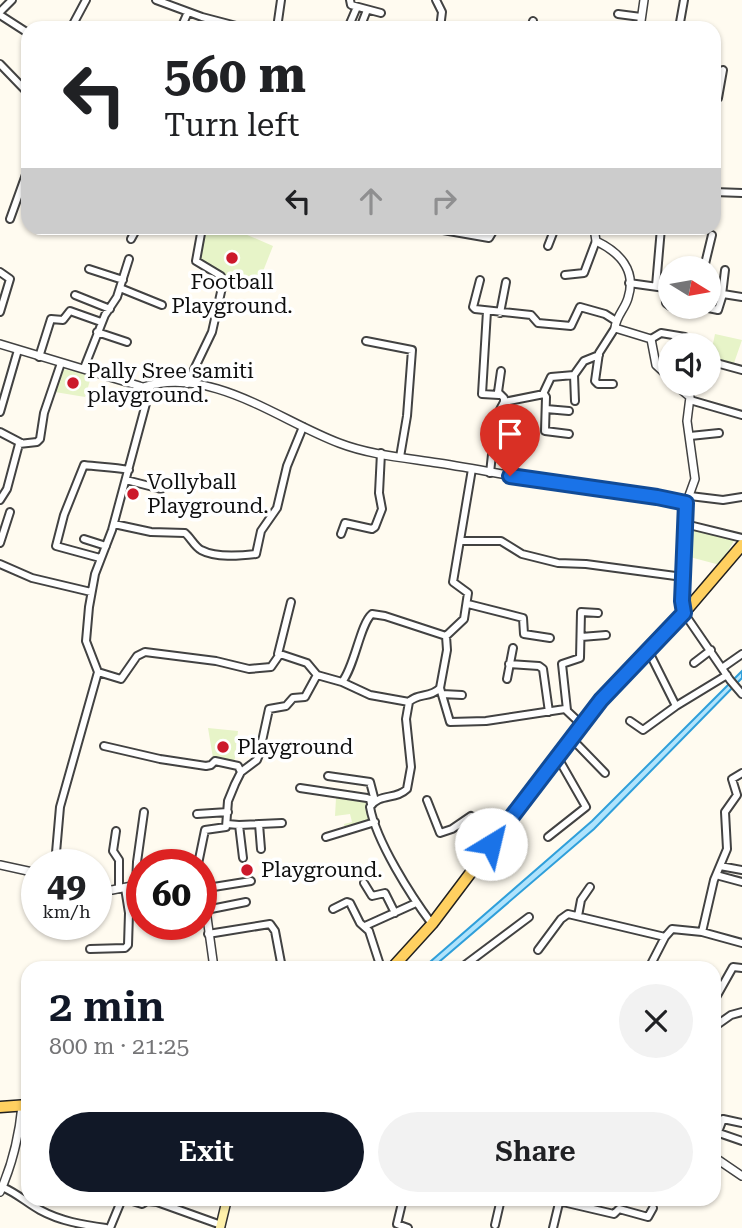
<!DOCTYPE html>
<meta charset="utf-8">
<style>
body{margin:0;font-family:"Roboto Serif",serif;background:#f2f2f2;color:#202124;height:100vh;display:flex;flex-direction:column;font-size:26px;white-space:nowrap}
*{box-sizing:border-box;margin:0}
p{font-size:23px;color:#757577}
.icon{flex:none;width:38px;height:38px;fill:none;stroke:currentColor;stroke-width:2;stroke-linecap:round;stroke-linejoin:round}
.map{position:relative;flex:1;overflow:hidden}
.side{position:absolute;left:21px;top:961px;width:700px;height:245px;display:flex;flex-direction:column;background:#fff;border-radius:21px;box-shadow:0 2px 5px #0004}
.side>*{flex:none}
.banner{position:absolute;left:21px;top:21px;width:700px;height:214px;border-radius:21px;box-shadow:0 2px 5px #0004;background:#fff;color:#202124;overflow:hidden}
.needle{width:46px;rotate:101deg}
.buttons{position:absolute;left:658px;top:256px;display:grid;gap:14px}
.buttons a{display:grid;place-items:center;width:63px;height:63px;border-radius:50%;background:#fff;box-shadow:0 2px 5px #0004;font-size:35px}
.speed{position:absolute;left:21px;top:849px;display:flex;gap:14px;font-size:35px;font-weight:700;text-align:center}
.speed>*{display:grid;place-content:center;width:91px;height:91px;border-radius:50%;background:#fff;box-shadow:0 2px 5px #0004;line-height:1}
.speed small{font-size:18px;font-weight:400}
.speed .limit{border:10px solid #d22;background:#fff;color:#111}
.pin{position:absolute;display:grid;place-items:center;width:60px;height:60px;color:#fff;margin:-72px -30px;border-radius:50% 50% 50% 0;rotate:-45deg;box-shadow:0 0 7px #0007}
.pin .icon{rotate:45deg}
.me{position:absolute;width:77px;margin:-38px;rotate:36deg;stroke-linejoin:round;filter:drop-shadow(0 0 5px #0008)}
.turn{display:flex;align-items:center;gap:24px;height:147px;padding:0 28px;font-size:32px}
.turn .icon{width:91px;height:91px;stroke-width:2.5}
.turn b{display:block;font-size:49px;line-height:60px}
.lanes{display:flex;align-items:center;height:66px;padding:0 28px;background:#0003;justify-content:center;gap:35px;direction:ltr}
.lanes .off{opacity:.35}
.round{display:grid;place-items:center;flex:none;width:74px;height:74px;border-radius:37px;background:#f2f2f2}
.summary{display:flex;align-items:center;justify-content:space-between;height:119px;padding:0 28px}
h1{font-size:42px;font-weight:600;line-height:52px;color:#111827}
.cta{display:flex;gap:14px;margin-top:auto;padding:14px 28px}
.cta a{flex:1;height:80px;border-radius:42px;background:#111827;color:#fff;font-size:28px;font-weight:600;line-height:80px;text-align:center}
.cta a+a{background:#f2f2f2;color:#202124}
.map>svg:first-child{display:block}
</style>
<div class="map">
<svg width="742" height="1228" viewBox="0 0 742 1228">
<rect width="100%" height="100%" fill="#fffbf0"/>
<path fill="#e7f4c8" d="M202,228H231L273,246L258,284L222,276L196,261Z
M715,334L742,340L734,363L710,358Z
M61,369L92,374L85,397L55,392Z
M693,528L735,539L720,565L686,556L688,530Z
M208,728L238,731L234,766L214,764Z
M336,798L366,801V808H369L374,823L345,832L344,824L352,822L350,814L335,816Z"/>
<path fill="#afe3fc" stroke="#2f9fda" stroke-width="2" d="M742,671V678L594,829L432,968H423L592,821Z"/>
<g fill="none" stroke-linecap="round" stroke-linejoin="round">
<defs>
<path id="minor" d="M156,0L202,17L244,28
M350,0L351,5L381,13
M436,0L442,12L440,28
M0,12L12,0
M618,14L641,17
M0,15L28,33
M71,28L86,0
M181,28L188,12
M277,28L281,0
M348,28L357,7
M360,28L367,10
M531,28L533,21
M679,28L684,0
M0,64L28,93
M714,101L718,98L723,70
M714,192L742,193
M10,219L28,169
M443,230L489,238L495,228
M131,239L137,228
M548,246L555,228
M704,268L712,235
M89,269L123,280
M0,272L10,279L0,312
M565,275L584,273L596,241
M480,280L473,307L475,309L531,315L538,323L571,326L580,307L605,314L616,321
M629,283L665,288L666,303L670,306
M656,286L661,228
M120,288L162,305
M75,295L110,309
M722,295L725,270
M674,306H684
M699,306L718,310L723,294L742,297
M487,311L482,394L499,395
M500,313L506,282
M97,332L127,342
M651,339L661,333L685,337
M366,341L412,350L407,416L400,457
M39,357L51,319L63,320L70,311L101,322
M709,361L742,370
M84,368L105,315L117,297L129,259
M574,375L575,401
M669,376L670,363
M187,384L212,332L223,283L221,276L196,261L202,228
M613,384H598L595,381L599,353L615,328
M543,394L551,377L574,375L584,361L599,355
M690,400L742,415
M504,402L544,394L546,397L545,431L569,434
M546,409L569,411
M0,412L18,350
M0,432L21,443
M690,436L719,433
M490,473L496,417L504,402V398L498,392L501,371
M126,480L161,489
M690,496L723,500L742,497
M0,500L7,489L19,444L37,442L40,439L44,413L61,363
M114,524L151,532L185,533C191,538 194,546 201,550C216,558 239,556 256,554L261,531L277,508L287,466L303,427
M685,524L742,538
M341,534L345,523L372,529L375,527L382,509L379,493L381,453
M84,539L106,546
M461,541H501L522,554L558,563L586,564L683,577
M0,543L10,512
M100,558L56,546L64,515L84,465C100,467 113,467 129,470
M0,564L32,578L91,592
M468,604L523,618L524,634L550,638
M684,613L730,680L742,694
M581,637L606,635
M278,654L291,602
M694,663L711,650
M509,664L539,666L543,669L549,712
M722,668L742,654
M98,672L121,679L137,656L145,652L216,661L249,669L271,667L280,654L307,663L317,675L342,682C355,666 360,624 372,614L385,616L446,636
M507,679L513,648
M342,682L370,695L409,702
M440,688L450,722L486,721L565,709L582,725
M442,694L462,695
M676,706L727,675
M567,710L562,664L580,658L581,612L598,613
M630,721L643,730L676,706L648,650
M572,739L605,773
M104,746L160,759L206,766L211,765L215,761L238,766L241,772
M328,776L370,782L375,801
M300,788L367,798L370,799L371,804
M427,800L440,833L452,829L471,816L495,839
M197,814L228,812
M227,824L239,825L243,858
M259,824L261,849
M239,825L282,823
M116,831L113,851L119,860V889
M326,837L375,822
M548,837L586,807L558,758
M55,864L60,807L98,672L86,641L89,607L95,574L112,530L151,385
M198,864L205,830L226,827L228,801L235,784L241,772L257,760L259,755L269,709L286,706L293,698L305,697L317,675
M720,866L742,870
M716,875L742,882
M364,883L372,896L385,893L395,913
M136,885L137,862L144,812
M201,889L251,881
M333,909L347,902L350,903L360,923L369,931L381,968
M201,911L246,902
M578,916L581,900L590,887
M432,924C411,896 376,841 370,807C379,793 396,800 407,789L411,767L406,719L409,702C417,693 431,698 440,688L447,650L446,636L464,619L468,593L453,582L472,469
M365,926L416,903
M702,932L742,943
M208,934L270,924L275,931L282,968
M90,949L125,948L128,945L129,913L125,888
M538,950L561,919L568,914L665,937
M461,968L529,917
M649,968L665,937L672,929L702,932L714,880L727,849L725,812L737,795L732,779L742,773
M715,999L733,967L742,968
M714,1027L731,1015L742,1012
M716,1132L742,1141
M718,1132L723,1119L742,1123
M2,1187C17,1193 27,1203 40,1210C60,1221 83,1225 106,1228
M126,1199L142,1204L147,1201L157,1202L221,1225
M403,1199L397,1224L408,1228
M550,1199L614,1214L619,1209L648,1217L653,1208
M495,1225L501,1199
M110,1228L122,1199
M553,1228L560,1199"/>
<path id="tertiary" d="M640,28L644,0
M594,228L596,241C619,252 637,270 628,298C625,309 616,316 615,328L651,339L656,365L670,378
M0,344L143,387C212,366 278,420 339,443C370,455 406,458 438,463C479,469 519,478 560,484C602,491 644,494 686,504L682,601L684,613
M673,383L690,397L687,421L695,479L686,504
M0,865L37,873
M96,889L112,890L142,884
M201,895L206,910L214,968
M714,1157L742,1176
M0,1192C13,1163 19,1137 22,1106"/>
<path id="secondary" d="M220,1228L227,1199"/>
<path id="primary" d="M392,968L432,924L601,700L684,613L742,545
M0,1107L28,1105"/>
</defs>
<use href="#minor" stroke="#424242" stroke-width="10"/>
<use href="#tertiary" stroke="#424242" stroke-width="10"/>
<use href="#secondary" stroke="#313131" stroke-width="11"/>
<use href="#primary" stroke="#202020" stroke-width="13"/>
<use href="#minor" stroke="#fff" stroke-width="6"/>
<use href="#tertiary" stroke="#fff" stroke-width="7"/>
<use href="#secondary" stroke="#fff1ab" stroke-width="8"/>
<use href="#primary" stroke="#ffd060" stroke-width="10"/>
</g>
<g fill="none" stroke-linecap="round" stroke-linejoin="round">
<defs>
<path id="route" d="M491,844L601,700L684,613L682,601L686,503L657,497L510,476"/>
</defs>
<use href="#route" stroke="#114b97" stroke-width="18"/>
<use href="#route" stroke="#1a73e8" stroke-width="12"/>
</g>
<g fill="#cc192b" stroke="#fff" stroke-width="2.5">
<circle cx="232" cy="258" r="7"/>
<circle cx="73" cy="383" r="7"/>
<circle cx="133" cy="494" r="7"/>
<circle cx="223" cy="747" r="7"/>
<circle cx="247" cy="870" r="7"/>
</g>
<g text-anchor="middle" stroke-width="7" stroke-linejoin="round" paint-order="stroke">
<g font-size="21" fill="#0f0f0f" stroke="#fff" text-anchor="start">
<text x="232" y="289" text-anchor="middle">Football<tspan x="232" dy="24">Playground.</tspan></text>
<text x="87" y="378">Pally Sree samiti<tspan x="87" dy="24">playground.</tspan></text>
<text x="147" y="489">Vollyball<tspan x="147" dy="24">Playground.</tspan></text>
<text x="237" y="754">Playground</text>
<text x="261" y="877">Playground.</text>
</g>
</g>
</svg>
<div class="buttons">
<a><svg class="needle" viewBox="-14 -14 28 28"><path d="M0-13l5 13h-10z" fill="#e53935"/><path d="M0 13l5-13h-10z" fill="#757577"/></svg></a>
<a><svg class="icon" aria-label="sound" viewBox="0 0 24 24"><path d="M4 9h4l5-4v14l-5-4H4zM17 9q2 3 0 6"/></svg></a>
</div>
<div class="speed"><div>49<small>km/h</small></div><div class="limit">60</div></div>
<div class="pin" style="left:510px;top:476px;background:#d93025"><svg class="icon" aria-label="arrive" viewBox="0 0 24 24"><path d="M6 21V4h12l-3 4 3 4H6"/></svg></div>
<svg class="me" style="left:491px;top:844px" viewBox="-20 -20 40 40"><circle r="19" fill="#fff"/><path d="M0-13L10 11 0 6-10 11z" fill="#1a73e8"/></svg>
<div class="banner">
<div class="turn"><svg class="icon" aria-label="left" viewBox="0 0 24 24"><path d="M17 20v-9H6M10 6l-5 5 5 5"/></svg><div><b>560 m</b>Turn left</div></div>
<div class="lanes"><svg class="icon" aria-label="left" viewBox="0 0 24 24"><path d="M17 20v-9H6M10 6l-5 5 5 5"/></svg><svg class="icon off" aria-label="ahead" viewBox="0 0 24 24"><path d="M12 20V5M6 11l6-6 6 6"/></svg><svg class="icon off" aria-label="right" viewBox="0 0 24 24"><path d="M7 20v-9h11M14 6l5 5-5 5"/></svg></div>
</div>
<section class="side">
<div class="summary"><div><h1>2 min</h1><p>800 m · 21:25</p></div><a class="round"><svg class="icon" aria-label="close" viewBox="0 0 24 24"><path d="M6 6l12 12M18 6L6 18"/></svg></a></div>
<div class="cta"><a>Exit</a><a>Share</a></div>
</section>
</div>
